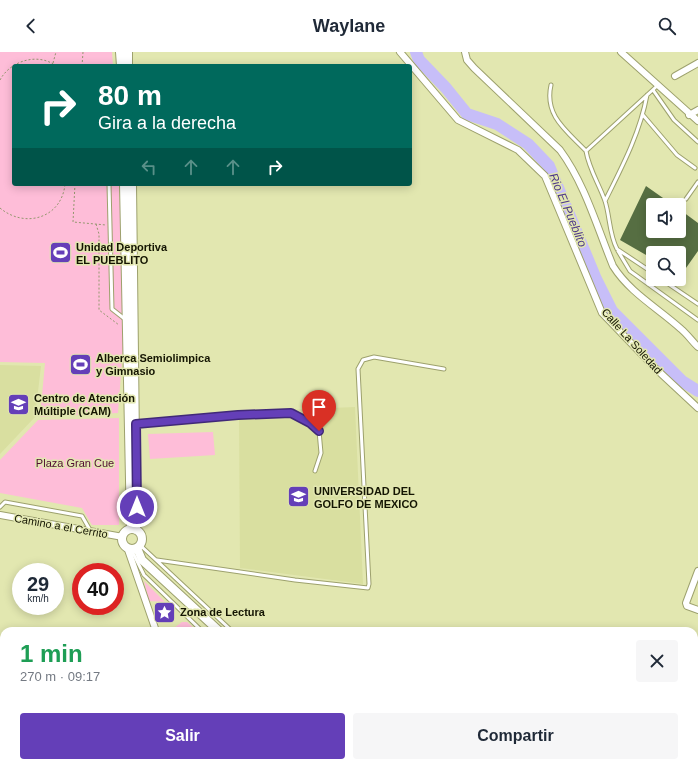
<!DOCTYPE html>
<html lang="es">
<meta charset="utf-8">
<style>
body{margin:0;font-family:Helvetica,sans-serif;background:#f6f6f7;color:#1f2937;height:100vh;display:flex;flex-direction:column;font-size:15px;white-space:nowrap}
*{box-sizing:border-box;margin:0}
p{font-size:13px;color:#747a83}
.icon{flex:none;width:22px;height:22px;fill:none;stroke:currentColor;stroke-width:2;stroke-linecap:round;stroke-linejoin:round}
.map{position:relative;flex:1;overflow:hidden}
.drawer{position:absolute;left:0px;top:575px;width:698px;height:140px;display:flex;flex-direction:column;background:#fff;border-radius:12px 12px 0 0;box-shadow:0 2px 10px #0003}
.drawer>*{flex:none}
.top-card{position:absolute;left:12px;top:12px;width:400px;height:122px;border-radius:4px;box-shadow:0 2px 10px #0003;background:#00695c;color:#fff;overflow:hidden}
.controls{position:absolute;left:646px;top:146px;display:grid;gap:8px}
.controls a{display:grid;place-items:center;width:40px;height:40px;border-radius:4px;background:#fff;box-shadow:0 2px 10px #0003;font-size:20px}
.speed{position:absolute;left:12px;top:511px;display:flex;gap:8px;font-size:20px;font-weight:700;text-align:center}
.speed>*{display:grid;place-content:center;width:52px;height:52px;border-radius:50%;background:#fff;box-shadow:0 2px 10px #0003;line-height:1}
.speed small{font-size:10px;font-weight:400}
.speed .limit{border:6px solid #d22;background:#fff;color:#111}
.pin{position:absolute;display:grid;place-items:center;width:34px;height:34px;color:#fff;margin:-41px -17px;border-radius:50% 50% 50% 0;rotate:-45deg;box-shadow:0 0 4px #0007}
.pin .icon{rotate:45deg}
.me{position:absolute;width:44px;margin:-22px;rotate:0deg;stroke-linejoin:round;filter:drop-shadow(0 0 3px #0008)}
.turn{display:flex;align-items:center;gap:14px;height:84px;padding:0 20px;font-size:18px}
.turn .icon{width:52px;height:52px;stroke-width:2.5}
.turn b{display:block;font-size:28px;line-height:34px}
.lanes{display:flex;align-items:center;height:38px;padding:0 20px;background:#0003;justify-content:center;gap:20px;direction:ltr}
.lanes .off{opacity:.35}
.round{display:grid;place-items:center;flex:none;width:42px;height:42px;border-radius:4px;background:#f6f6f7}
.head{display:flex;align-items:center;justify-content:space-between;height:68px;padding:0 20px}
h1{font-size:24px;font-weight:700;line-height:30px;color:#1e9e55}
.primary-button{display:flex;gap:8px;margin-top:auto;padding:8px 20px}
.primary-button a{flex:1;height:46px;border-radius:4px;background:#643fb8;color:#fff;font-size:16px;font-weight:700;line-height:46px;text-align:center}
.primary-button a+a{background:#f6f6f7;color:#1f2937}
header{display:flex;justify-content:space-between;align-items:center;height:52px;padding:0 20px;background:#fff;font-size:18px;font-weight:700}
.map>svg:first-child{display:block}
</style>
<header><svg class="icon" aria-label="back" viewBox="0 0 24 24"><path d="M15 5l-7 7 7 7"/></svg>Waylane<svg class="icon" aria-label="search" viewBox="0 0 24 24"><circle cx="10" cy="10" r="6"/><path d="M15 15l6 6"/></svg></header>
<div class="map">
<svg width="698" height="715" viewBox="0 0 698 715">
<rect width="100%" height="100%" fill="#e2e7b0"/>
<path fill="#d9dfa0" d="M0,313L41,314L35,365L0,402Z
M355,355L363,532L240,516L239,360Z"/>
<path fill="#febdd8" d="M0,0H112L113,14H14V132H119L125,270L118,361L40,365L45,311L0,310Z
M119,366V473H92L82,456L0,441V408L38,368Z
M213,380L215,403L150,407L148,382Z
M144,529L165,550L149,549Z
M182,570H187L197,579H170Z
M257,711H330V715H258Z"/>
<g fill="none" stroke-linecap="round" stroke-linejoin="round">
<path stroke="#c7bef8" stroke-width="12" d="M416,0L419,8L446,36L467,62L497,72L528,92L549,114L596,227L612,259L682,329L698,339"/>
</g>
<path fill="#566e42" d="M646,134L673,153H653V179H679V157L698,171V199L681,223L679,222V201H653V207L620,188Z
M0,590H4V677H0Z
M90,711H144V715H87Z"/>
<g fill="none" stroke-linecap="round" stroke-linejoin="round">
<defs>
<path id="service" d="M551,33C544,64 567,79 586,99L657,34
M653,38L674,68L698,90
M643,63L677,103L695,116
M586,99C589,117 599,132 605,149C610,164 609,182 617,197L653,221
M109,132L112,257L126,268
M686,147L698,130
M605,149C622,115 640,81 647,43
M618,199L630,219L698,268
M661,227L698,252
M136,372L238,363L291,361L310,371L319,379L321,401L315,419
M0,455L5,450L82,464L90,478
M140,493L232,579
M131,497L144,523L202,579
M157,508L295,528L368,536L369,532L358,317L363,308L374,305L444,317
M156,711H173
M251,711V715
M369,715V711
M630,715L632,711"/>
<path id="minor" d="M400,0L458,68L518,98L545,124L602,261L655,316L698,356
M465,0L467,8L474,16L560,98C585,132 597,175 613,214C630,241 658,256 681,277C687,282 692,289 698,295
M621,0L698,69
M675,24L698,11
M689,63L698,58
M0,463L123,485
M127,495L156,579
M698,519L686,551L687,554L698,558
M192,711V715
M82,715L86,711"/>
<path id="tertiary" d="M120,0L121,14
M128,0V14
M124,132L131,477
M132,132L136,478
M122 487a10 10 0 1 1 20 0a10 10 0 1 1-20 0Z
M137,496L142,508L219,579
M359,711L363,715"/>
</defs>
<use href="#service" stroke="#9da16d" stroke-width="5"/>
<use href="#minor" stroke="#9da16d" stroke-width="8"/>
<use href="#tertiary" stroke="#9da16d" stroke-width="10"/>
<path stroke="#94976e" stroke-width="1" stroke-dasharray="2 2" stroke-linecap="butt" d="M53,11L56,0
M82,14L83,0
M0,28C10,9 38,0 56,14
M75,132L73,170L106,173
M0,156C25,177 62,166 65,132
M96,172L99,182V258L119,273"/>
<use href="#service" stroke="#fff" stroke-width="3"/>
<use href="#minor" stroke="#fff" stroke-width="6"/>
<use href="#tertiary" stroke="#fff" stroke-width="8"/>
</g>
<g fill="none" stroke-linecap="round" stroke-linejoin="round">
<defs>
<path id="route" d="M137,455L136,372L238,363L291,361L310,371L319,379"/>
</defs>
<use href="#route" stroke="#412978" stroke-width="10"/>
<use href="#route" stroke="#643fb8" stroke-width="7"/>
</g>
<defs>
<symbol id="stadium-square" viewBox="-11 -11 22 22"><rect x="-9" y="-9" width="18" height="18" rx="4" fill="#643fb8" stroke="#e2e7b0"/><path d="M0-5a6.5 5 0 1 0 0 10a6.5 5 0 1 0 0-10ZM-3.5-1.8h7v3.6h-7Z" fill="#fff"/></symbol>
<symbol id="school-square" viewBox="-11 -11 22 22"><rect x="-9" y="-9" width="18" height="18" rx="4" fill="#643fb8" stroke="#e2e7b0"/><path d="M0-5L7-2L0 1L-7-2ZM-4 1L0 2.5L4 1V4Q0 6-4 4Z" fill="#fff"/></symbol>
<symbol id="university-square" viewBox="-11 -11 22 22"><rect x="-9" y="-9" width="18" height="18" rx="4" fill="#643fb8" stroke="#e2e7b0"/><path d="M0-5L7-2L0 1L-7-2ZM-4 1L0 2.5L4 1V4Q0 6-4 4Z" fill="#fff"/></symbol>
<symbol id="sight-square" viewBox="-11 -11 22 22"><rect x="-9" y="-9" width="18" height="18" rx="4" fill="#643fb8" stroke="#e2e7b0"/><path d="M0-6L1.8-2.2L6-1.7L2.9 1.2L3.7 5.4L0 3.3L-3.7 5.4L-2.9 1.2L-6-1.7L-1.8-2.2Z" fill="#fff"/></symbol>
</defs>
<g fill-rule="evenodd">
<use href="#stadium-square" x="48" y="188" width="25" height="25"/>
<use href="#stadium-square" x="68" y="300" width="25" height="25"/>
<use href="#school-square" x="6" y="340" width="25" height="25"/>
<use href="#university-square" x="286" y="432" width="25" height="25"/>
<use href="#sight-square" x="152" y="548" width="25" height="25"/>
</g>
<g text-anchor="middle" stroke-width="3" stroke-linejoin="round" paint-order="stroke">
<g font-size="11" font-weight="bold" fill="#141502" stroke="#e2e7b0" text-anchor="start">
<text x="76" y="199">Unidad Deportiva<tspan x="76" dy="13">EL PUEBLITO</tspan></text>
<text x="96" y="310">Alberca Semiolimpica<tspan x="96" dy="13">y Gimnasio</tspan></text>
<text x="34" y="350">Centro de Atención<tspan x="34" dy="13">Múltiple (CAM)</tspan></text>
<text x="314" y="443">UNIVERSIDAD DEL<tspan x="314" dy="13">GOLFO DE MEXICO</tspan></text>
<text x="180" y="564">Zona de Lectura</text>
</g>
<g font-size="11" fill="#141502" stroke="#e2e7b0">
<text transform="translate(632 289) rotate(48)" y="4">Calle La Soledad</text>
<text transform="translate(61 474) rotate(10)" y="4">Camino a el Cerrito</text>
</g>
<g font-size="11" fill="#500c31" stroke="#e2e7b0">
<text x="75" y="415">Plaza Gran Cue</text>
</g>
<g font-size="12" font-style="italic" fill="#4e388a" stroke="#e2e7b0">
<text transform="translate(568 158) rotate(67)" y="4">Rio El Pueblito</text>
</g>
</g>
</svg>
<div class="controls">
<a><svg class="icon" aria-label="sound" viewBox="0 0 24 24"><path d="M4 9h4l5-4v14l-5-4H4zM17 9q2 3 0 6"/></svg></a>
<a><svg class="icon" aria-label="search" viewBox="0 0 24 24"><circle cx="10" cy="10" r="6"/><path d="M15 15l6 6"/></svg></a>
</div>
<div class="speed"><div>29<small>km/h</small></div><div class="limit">40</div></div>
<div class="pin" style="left:319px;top:379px;background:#d93025"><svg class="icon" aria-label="arrive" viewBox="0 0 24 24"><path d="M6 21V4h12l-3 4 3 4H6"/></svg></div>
<svg class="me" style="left:137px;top:455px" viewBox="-20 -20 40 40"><circle r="17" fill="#643fb8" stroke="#fff" stroke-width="3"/><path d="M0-11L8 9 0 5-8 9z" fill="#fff"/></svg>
<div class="top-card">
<div class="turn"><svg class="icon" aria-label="right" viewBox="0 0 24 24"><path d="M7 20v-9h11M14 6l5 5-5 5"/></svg><div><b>80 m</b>Gira a la derecha</div></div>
<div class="lanes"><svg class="icon off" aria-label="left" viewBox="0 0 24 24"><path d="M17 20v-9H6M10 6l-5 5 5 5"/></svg><svg class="icon off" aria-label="ahead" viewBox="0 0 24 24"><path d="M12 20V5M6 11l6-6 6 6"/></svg><svg class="icon off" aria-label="ahead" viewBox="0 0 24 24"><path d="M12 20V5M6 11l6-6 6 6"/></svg><svg class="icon" aria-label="right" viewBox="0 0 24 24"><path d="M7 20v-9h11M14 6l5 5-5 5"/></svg></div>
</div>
<section class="drawer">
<div class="head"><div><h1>1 min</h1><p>270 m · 09:17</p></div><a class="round"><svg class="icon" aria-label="close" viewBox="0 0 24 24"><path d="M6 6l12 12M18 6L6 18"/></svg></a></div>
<div class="primary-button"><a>Salir</a><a>Compartir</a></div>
</section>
</div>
